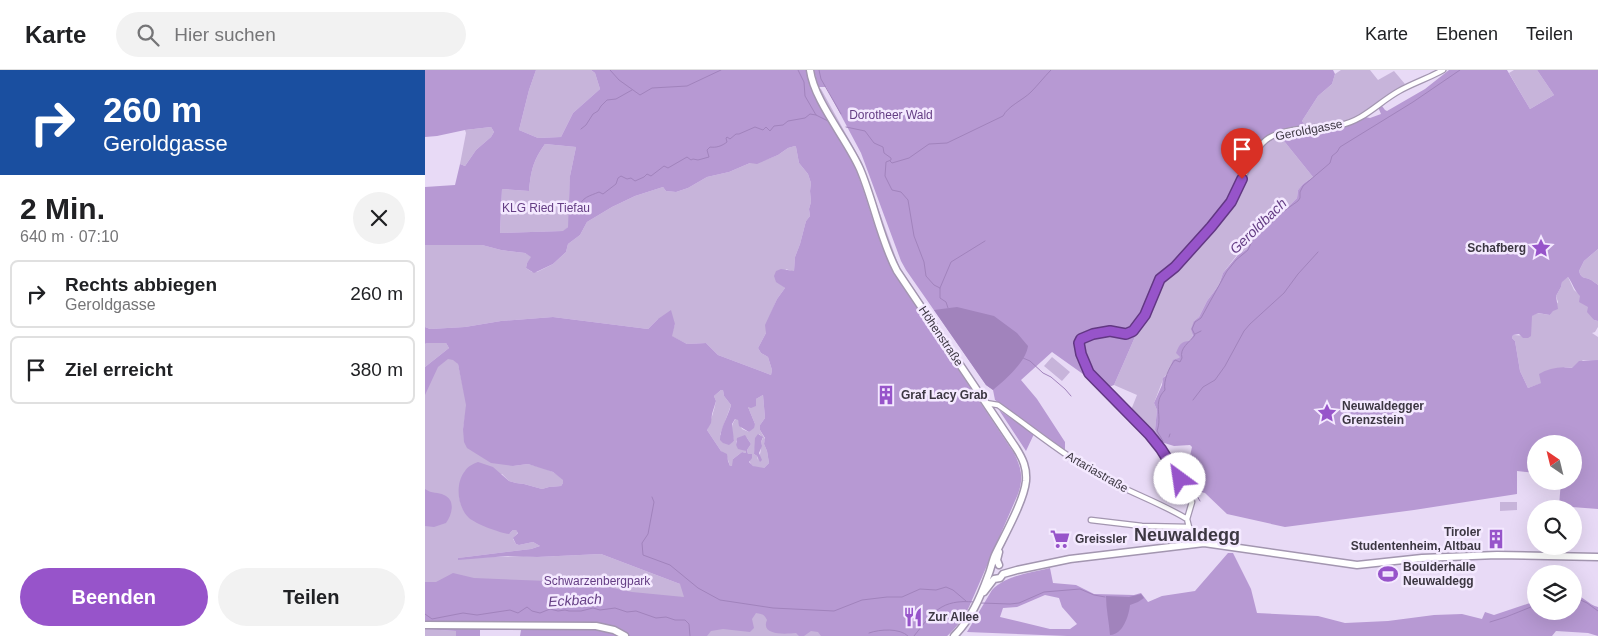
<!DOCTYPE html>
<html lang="de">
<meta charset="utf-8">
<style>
body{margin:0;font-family:Arial,sans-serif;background:#f2f2f2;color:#202124;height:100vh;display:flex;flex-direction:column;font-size:19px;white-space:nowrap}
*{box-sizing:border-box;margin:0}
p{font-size:16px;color:#757577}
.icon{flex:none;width:28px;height:28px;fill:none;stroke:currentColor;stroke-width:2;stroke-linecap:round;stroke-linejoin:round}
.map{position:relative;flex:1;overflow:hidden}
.sheet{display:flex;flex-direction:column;background:#fff;width:425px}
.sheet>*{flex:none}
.banner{background:#1a4fa0;color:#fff;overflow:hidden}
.needle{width:32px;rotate:325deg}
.controls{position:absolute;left:1102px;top:365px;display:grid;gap:10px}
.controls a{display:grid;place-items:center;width:55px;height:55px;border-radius:50%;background:#fff;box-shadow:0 5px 20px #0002;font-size:25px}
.pin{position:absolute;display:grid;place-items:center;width:42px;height:42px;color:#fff;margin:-51px -21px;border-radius:50% 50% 50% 0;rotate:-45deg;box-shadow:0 0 5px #0007}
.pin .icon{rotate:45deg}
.me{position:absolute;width:55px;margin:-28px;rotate:329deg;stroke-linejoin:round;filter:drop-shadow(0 0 4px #0008)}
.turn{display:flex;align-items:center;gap:18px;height:105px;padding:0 20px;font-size:22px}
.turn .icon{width:65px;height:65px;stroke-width:2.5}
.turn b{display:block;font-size:35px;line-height:42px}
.round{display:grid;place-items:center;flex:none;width:52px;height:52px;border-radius:26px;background:#f2f2f2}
.headline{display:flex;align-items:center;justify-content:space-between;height:85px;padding:0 20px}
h1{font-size:30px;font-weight:600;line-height:38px}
.primary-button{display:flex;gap:10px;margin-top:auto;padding:10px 20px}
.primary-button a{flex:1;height:58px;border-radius:30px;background:#9754ca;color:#fff;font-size:20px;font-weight:600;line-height:58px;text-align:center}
.primary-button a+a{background:#f2f2f2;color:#202124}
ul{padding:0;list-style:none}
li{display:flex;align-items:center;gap:15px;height:68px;margin:0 10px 8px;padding:0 10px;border:2px solid #e0e0e0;border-radius:8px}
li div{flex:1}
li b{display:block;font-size:19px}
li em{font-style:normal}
header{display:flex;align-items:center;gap:30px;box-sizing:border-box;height:70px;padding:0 25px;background:#fff;border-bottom:1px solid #e0e0e0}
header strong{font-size:24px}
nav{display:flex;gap:28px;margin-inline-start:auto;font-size:18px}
.search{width:350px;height:45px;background:#f2f2f2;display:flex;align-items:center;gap:12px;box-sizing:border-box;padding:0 18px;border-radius:28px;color:#757577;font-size:19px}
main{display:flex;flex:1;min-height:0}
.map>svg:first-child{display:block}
</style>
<header>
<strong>Karte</strong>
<div class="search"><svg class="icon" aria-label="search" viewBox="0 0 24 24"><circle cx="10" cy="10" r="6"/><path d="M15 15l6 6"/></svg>Hier suchen</div>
<nav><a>Karte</a><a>Ebenen</a><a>Teilen</a></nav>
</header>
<main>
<section class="sheet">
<div class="banner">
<div class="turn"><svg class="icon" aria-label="right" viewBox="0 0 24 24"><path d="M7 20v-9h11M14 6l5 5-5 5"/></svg><div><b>260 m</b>Geroldgasse</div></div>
</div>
<div class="headline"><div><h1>2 Min.</h1><p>640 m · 07:10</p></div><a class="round"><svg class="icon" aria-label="close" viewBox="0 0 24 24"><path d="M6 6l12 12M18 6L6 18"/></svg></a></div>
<ul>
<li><svg class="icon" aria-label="right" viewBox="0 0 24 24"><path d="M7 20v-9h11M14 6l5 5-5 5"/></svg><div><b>Rechts abbiegen</b><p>Geroldgasse</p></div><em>260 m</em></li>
<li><svg class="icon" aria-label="arrive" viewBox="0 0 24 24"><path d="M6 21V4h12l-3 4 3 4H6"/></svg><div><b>Ziel erreicht</b></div><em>380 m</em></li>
</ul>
<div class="primary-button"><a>Beenden</a><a>Teilen</a></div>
</section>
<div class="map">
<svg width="1173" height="566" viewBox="0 0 1173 566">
<rect width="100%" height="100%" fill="#e8daf6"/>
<path fill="#c7b4da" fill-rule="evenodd" d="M111,0H166L170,3L175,19L148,43L136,67L113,68L94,60L104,20Z
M916,0H945L953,10L969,1L980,14L936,45L922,51L881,58L877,51L893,26L907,14L910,4Z
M1089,0H1112L1129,25L1105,39L1084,3Z
M393,18L396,19L437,93L471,188L475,198L554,316L474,199L470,191L432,86Z
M66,57L69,62L66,67L51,80L40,96L35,94L41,63L40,60Z
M855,66L888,107L878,114L873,120L872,128L853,147L840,156L834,164L829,167L822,179L812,185L798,203L794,215L782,231L774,247L769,251C769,255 769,260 768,264C767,271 746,303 739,307L729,333L732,340L730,360L738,372L736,374L727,362L706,340L712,325L689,315L713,260L737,211L750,200L789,157L824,101L836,79L844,72Z
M120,74L151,77L145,106L144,156L139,161L75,163L77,119L104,121C106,100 108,91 120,74Z
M370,76L371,77L374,93L383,104L386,113L385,121L386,132L384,139L385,146L381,151L375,174L370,187L369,202L361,199L355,214L360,218L352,229L341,255V263L333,278L336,283L343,287L347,300L346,305L293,285L281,273L262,274L246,266L250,254L233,249L223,259L128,247L76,251L40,257L5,259L0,257V175H57L76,180L100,183L107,187L102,193L101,198L107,202H112L128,194L141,182L143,174L155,165L162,152L187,137L210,126L238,117L241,121L251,122L263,118L282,107L304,102L325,93L343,89L353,85L363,78Z
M1173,179V215C1170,213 1167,210 1164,209C1158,207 1156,208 1154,201L1159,191Z
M1143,207L1149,220L1156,226L1164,237L1169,250L1173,251V257L1170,262L1167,263L1173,267V290L1171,291L1158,290L1148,298L1140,297L1117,313L1103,318L1095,301L1090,271L1087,268L1088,265L1106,266V246L1112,243L1125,245L1133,232L1131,226L1136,217L1137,211Z
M1,273H21L24,278L0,297V275Z
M28,279L33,294L42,335L38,359L88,396L103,394L118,398L128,402L138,409V413L136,416L124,417L117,419L99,414L91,413L84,411L77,404L34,424C36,442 43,448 59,455C68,459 75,462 85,463L88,460H91L93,462L88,469L91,474L94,475L108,472L115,476L106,479L33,488L98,486L112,487L176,484L255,514L543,539L539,547L522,566H276L0,525V305Z
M627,287L645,302L637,311L619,296Z
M296,320H298L299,326L306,335L295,365L307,372L309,371C307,363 305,353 312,348L317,359L324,362L330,354L323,337L331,333V329L338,325L340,348L335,355V360L340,369L339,374L342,381L344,393L339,398C322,398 326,392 322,380L326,374L322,368L318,366L311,371V375L321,381V383L317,382L308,389V396H305L302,387L296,381L282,360C286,350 289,341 291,331L289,326ZM334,364L338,368L336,372C337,376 335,386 333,390L332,386L329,384L331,371Z
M1075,432H1092V440L1075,441Z
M0,559L31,561V566H0Z"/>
<path fill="#b799d3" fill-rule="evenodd" d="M0,0H111L104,20L94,60L113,68L136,67L148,43L175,19L170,3L166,0H381C389,35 414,63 429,95C444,130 451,169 469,203L589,383C596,397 599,408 593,424L544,537C538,548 531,558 522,566H396L393,562L386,561L379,566H374L371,563C361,564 335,566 342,550C339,544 337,544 331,543L327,549L329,558L325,562L298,559L286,561L282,566H95L96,560H55V566H31V561L0,559V512H11L28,503L49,508L123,511L142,509L165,511L183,517L207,522L259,527L255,514L176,484L112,487L83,486L33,490V488L106,479L115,476L108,472L94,475L91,474L88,468L93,463L91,460H88L84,464C75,463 51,454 44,448C32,437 30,413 40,401C43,396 48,394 53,392L68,397L84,411L91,413L99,414L117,419L124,417L136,416L138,413V410L128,402L103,394L88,396L66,393L42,378L39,372L38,359L41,335L33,294L28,290L23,289L13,297L0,325V297L24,278L21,273H1L0,275V257L5,259L40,257L76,251L128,247L223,259L233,249L246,240L250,254L247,266L262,274L281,273L293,285L346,305L347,300L343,287L336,283L333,278L341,263L340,255L352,229L360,218L351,212L349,206L351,201L356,199L369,201L370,187L375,174L381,151L385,146L384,139L386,132L385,121L386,113L383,104L374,93L371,77L370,76L363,78L353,85L332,94L325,93L304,102L282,107L263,118L251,122L241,121L238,117L210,126L187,137L162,152L155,165L143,174L141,182L128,194L109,203L101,198L102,193L106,187L100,183L76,180L57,175H0V117L30,115L35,94L40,96L51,80L66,67L69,62L66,57L40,60L12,66L0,67ZM120,74L151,77L145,106L143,157L138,161L75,163L77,119L104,121C106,100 108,91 120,74ZM296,320H298L299,326L306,335C303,347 295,358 295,370L298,373L304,375L309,371L307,354L310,349L313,350L314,356L324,362L329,358L330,354L323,337L326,338L331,336V329L338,325L340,348L335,355V360L340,368L339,374L342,381L344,393L339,398L328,396L324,392L327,388V384H323L322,380L326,374L320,365L312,368L311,375L313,379L321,381V383L317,382L308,389L307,396H305L303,391L302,384L296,381L282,360L286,353L287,344L291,331L289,326Z
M389,0H908L910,4L907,14L893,26L877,51L883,60L925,54L940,47L945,48L956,44L953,37L957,36L960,40L962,41L1000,19L1024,0H1082L1105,39L1129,25L1112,0H1173V179L1159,191L1154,201C1156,208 1158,207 1164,209C1167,210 1170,213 1173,215V251L1169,250L1162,242L1163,237L1154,232L1155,226C1149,220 1148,214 1143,207L1137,212L1136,217L1131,226L1133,239L1128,241L1125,245L1113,243L1107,246L1106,266L1103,268H1098L1094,264L1088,265L1087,268L1090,271L1095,301L1103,318L1116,313L1114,304C1124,298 1136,296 1147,298L1154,291L1173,290V439L1134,436L1136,411H1149V374H1111V403L1092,401V424L989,440L860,457L802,444L780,423L768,420L764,413L772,402V396L765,386L767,377L765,375L749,376L736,372L730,360L732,340L729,333L737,315L738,308L742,305L748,290L754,288L755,287L751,283C754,275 756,271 765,271L768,265L766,259L769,251L774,247L782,231L794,215L798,203L813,185L822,179L826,171L831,165L832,166L840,156L853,147L872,128L873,120L878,114L888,107L855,66L844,72L836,79L812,129L789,157L750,200L737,212L727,237L713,260L689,315L679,319L627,282L596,310L612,329L640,372V380L570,330L568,320L561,315L481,200L476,191L436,83L401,17H393Z
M574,340L609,364L601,381Z
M333,364L338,367L336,372L337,376L334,383L337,390L335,392L332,386L329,384L330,368Z
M0,419C7,424 13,422 19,425C31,430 27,445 21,453L9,457L0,456Z
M803,483H808L826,519L832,543L893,546L920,553L963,551L1009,545L1037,544L1057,549L1060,542L1069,545L1111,531V541H1149V524C1158,526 1164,535 1173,537V566L1163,563L1131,561L1127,566H642L542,562L567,520C582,505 605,503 625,498L628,513L651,515L669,524L709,525L716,523L723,532L737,526L770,521ZM620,525L634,528L637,537L652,554L645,559H625L575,547L578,538L592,537Z"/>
<path fill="#a183bc" d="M532,237L569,246L592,263L603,276C601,292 580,310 568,320L561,315L509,240Z
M716,524L719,528L713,532L705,535C704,545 698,565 685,565C684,552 681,539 681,526L704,527Z"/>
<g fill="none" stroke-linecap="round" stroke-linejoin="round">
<path stroke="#a183bc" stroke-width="1" d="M185,0L194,10L215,25L227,18L262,16L296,0
M373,0L379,12L380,26L391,45L403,51
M394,0L396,9L416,44
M421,57L440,61L449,73L458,77L459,83L466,88V90L461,92L460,106L467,120L476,122L483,130L489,166L499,192L501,206L509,215L515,218V228L521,232L523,238
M156,59L161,55L168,44L173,41L176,36L182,30L191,29L207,20
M465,91L467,93L484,88L504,74L522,73L578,46C583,36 598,30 606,22C613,15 619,7 626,0
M154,138C156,127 165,126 174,122L178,124L191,114L193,108L196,106L202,109L206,108L210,111L219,107L222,104L226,106L239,96L243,98L262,87L266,90L268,89L273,90L284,87L282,80L285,77C291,78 297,76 302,72L301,68L302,67L305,69L311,64H314L330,57L338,60L341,57L345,61L349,56L358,55L363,51L380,48L385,44L391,45
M515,218L526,192L560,171
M770,264L776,261
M598,288L605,291L618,303L626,307L640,319L646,326
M768,330L778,317L790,310L800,296L819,261L825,254L859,223L873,204L893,182
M744,367L745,364
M736,374L738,371L732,361C738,345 727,333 740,320C738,311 744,297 750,290L755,292L757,288C754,278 765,272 770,265L767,259L770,252L776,248L802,201L811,190L823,180L827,171L859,141L873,131L875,128V122L878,116L905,93L907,86L912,82L915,77L988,32L1035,0
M767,426H772L775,431
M227,427L229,432L223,464L217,473L218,485L245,495L273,518L295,530L348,538L409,541L437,530L462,527H477L495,519L511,520L521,517L528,520L541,531
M1149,527L1162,533L1173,541
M556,533L585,534L594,533L619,522L655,519L669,525L680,527
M0,544L7,549L38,543L52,545L85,540L93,543L102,537L107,541L115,543L125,539L133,541L140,540L144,541H156L168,538L175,540L190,538L202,542L211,541L231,548L241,547L250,550H260L264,554L265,566
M1065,552L1081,547L1111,535
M444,563C455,559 475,558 483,566
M489,566C508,542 516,529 549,532"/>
<defs>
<path id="minor" d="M561,333L573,335C607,359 639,386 675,406C703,422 734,432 762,449L764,457L779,473
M762,449L767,432L749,398L725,364L664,303L656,284L654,276L655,271C662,264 677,261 687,262C694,262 702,266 708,261C716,254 722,244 725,236C729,227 729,218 735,211C739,205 746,201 751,195C770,175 791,155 806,132C819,113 822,86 841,70C857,57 895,58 915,55C938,51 954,32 974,21C988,13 1004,8 1018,0
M666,450L717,456L764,457"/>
<path id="secondary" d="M385,0C389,31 422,69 435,99C449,132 455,169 472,201L591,378C598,389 602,398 601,411C599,431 579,466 570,485C567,492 566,499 563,506C555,528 546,549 529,566
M574,495L572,490L574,482
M559,522L569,509L575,508L578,504L592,500L645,489L779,473L932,495L997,488L1072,485L1173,487
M0,555L171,556L189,560L200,566"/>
</defs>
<use href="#minor" stroke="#a396b0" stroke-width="7"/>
<use href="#secondary" stroke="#a396b0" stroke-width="9"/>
<use href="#minor" stroke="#fff" stroke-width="4.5"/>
<use href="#secondary" stroke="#fff" stroke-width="6"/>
</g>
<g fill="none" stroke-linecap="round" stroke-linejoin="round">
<defs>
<path id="route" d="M755,409L736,379L724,364L664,303L656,284L654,273L656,269L668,264L685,261L701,264L708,261L720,245L735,209L750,197L786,157L806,132L817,109"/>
</defs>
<use href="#route" stroke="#623783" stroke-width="12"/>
<use href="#route" stroke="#9754ca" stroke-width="9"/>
</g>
<defs>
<symbol id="sight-bare" viewBox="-9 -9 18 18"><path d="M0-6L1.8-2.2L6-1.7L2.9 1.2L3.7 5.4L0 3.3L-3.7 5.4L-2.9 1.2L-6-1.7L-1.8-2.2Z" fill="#9754ca" stroke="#f4e9ff" stroke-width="2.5" paint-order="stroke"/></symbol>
<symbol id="building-bare" viewBox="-9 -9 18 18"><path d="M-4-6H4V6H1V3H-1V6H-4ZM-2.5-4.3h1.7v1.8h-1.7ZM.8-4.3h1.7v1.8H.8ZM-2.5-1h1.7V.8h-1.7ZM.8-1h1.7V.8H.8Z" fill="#9754ca" stroke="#f4e9ff" stroke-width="2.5" paint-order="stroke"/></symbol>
<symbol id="supermarket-bare" viewBox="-9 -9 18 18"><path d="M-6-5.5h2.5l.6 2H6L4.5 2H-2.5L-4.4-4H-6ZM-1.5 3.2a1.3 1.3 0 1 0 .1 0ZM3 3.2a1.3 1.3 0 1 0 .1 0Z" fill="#9754ca" stroke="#f4e9ff" stroke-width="2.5" paint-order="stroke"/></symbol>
<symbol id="stadium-bare" viewBox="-9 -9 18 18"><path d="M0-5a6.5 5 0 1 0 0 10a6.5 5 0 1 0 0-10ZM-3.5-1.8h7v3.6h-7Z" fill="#9754ca" stroke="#f4e9ff" stroke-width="2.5" paint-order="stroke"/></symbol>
<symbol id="restaurant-bare" viewBox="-9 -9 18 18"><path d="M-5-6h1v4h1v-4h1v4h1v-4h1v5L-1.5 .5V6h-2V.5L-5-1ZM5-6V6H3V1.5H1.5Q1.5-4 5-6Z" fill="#9754ca" stroke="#f4e9ff" stroke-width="2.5" paint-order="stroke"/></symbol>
</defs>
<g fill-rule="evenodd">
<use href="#sight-bare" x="1102" y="164" width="28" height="28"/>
<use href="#building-bare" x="447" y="311" width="28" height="28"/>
<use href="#sight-bare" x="888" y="329" width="28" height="28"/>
<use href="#supermarket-bare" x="621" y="455" width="28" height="28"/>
<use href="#building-bare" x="1057" y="455" width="28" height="28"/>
<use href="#stadium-bare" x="949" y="490" width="28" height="28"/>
<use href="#restaurant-bare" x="474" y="533" width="28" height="28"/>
</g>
<g text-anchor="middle" stroke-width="5" stroke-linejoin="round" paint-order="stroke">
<g font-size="12" fill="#643d84" stroke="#f4e9ff">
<text x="466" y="49">Dorotheer Wald</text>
<text x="121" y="142">KLG Ried Tiefau</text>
<text x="172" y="515">Schwarzenbergpark</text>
</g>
<g font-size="12" fill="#3c3742" stroke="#f4e9ff">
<text transform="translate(884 60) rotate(-11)" y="4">Geroldgasse</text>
<text transform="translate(516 266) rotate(56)" y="4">Höhenstraße</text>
<text transform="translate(672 402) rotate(30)" y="4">Artariastraße</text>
</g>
<g font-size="12" font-weight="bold" fill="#3c3742" stroke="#f4e9ff" text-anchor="start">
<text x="1101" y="182" text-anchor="end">Schafberg</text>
<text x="476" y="329">Graf Lacy Grab</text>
<text x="917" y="340">Neuwaldegger<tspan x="917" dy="14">Grenzstein</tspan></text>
<text x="1056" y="466" text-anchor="end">Tiroler<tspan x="1056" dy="14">Studentenheim, Altbau</tspan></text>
<text x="650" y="473">Greissler</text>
<text x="978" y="501">Boulderhalle<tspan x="978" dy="14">Neuwaldegg</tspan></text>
<text x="503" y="551">Zur Allee</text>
</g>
<g font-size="14" font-style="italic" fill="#643d84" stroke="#f4e9ff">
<text transform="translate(833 156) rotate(-44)" y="5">Geroldbach</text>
<text transform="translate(150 530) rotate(-3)" y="5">Eckbach</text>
</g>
<g font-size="18" font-weight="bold" fill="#3c3742" stroke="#f4e9ff">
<text x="762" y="471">Neuwaldegg</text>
</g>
</g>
</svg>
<div class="controls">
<a><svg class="needle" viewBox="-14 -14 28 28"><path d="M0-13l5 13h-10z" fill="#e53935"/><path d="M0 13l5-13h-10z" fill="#757577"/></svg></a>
<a><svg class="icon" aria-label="search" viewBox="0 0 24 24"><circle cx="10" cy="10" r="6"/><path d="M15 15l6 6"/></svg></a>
<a><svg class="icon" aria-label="layers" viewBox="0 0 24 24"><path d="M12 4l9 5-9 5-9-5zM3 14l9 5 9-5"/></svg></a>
</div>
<div class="pin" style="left:817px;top:109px;background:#d93025"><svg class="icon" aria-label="arrive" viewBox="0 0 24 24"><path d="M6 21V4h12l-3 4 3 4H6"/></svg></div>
<svg class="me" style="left:755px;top:409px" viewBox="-20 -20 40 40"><circle r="19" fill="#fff"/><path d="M0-13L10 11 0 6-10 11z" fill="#9754ca"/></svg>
</div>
</main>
